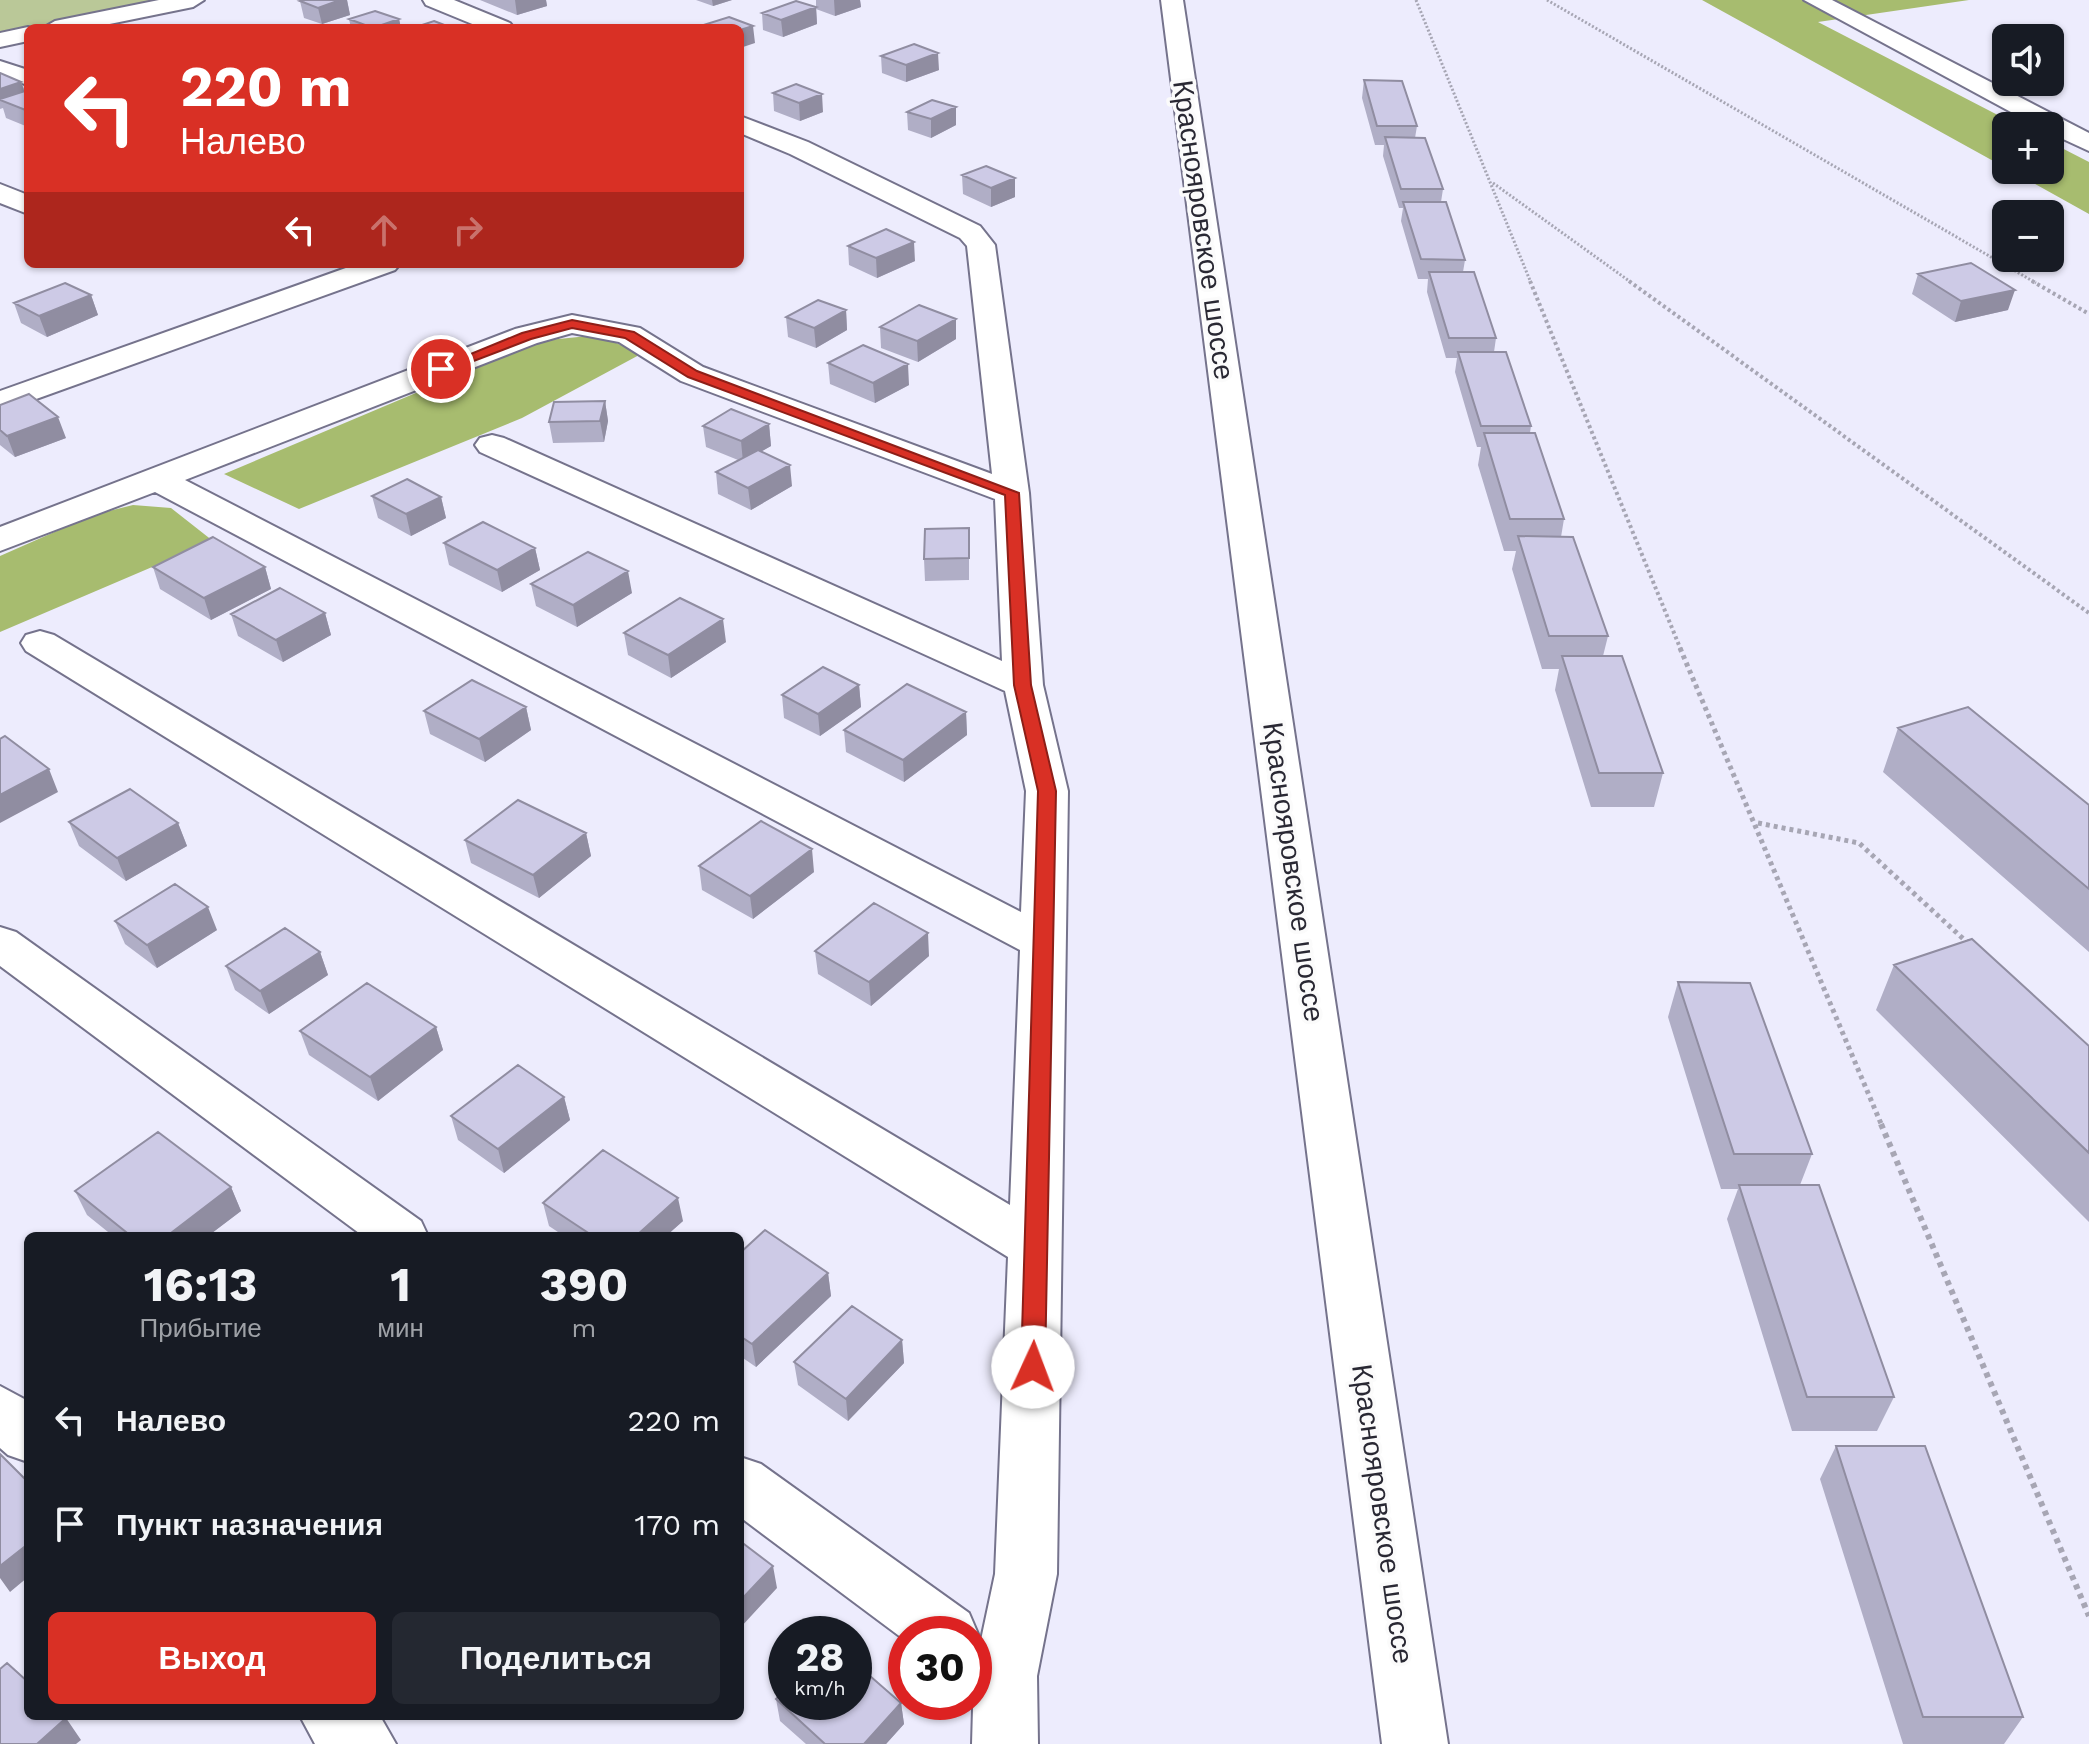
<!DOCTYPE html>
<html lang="ru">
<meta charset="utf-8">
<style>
body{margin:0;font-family:"Work Sans",sans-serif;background:#242831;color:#f1f3f6;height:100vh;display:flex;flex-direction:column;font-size:30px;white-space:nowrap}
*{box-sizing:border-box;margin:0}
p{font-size:26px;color:#9ea1a6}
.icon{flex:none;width:44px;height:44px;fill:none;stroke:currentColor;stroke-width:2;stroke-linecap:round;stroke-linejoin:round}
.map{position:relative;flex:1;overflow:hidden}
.details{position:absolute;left:24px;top:1232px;width:720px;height:488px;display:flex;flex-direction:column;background:#171b24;border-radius:12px;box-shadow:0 2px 6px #0004}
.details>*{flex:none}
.hud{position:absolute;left:24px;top:24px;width:720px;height:244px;border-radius:12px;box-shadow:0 2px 6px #0004;background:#d93025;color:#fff;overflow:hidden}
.controls{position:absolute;left:1992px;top:24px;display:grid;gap:16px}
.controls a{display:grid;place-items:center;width:72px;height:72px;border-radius:12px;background:#171b24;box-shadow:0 2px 6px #0004;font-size:40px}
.speed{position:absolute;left:768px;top:1616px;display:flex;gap:16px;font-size:40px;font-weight:700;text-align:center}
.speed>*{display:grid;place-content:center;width:104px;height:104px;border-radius:50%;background:#171b24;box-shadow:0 2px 6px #0004;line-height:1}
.speed small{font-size:20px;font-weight:400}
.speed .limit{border:12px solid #d22;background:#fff;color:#111}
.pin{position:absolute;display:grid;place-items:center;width:68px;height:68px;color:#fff;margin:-34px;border:4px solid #fff;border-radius:50%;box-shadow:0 2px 8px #0007}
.me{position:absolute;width:88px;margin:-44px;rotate:2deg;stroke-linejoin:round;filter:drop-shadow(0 0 6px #0008)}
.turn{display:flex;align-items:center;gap:28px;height:168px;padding:0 24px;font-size:36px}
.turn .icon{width:104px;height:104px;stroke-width:2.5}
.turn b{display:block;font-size:56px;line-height:68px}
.lanes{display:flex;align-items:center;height:76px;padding:0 24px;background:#0003;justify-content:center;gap:40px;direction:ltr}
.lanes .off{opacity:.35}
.eta{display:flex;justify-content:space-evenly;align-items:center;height:136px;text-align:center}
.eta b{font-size:48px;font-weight:700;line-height:56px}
.action{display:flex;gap:16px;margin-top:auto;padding:16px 24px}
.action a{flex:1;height:92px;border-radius:12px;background:#d93025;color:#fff;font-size:32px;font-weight:700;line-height:92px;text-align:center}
.action a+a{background:#242831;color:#f1f3f6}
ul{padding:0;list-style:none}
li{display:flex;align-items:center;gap:24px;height:104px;padding:0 24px}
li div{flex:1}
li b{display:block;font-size:30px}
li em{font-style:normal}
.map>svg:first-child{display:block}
</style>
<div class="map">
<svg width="2089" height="1744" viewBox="0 0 2089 1744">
<rect width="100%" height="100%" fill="#edecfd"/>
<path fill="#bac898" d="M0,0H175L0,36Z"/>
<path fill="#a7bc6f" d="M1702,0H1969L1818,22L2019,126H2006V168Z
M2050,142L2089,162V214L2010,170H2050Z
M598,335L641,354L522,418L299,509L224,474L539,341Z
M133,505L171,508L213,541L0,632V556L93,515Z"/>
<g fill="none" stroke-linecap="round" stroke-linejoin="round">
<defs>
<path id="minor" d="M159,0H204L193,7L90,28H43L55,21Z
M423,0H454L510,23L514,28H482L426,5Z
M1161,0H1183L1448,1744H1382Z
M1804,0H1832L2089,133V151L2050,133V126H2037Z
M28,27L32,28H28V41L0,47V33Z
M0,61L28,70V85L0,76Z
M740,116L808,142L980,226L995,245L1029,493L1043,685L1068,791L1057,1574L1037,1676L1038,1744H972L974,1673L995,1574L1008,1257L26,651L21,643L26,635L40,631L54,635L1010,1205L1020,950L155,492L0,551V527L515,329L572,315L640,328L703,367L992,474L967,246L960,238L790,154L740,133ZM572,333L619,342L681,381L995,499L1002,661L504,438L492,435L480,438L475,445L480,452L1005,691L1026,791L1021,912L185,480L537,343Z
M0,184L28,195V214L0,203Z
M357,264H400L395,270L0,412V391Z
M0,927L16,932L421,1221L428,1236H363L0,966Z
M0,1386L28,1401V1462L8,1455L0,1448Z
M740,1457L761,1464L969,1613L978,1634L974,1644V1634H906V1641L740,1517Z
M300,1716H380L396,1744H315Z"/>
</defs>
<use href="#minor" stroke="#75738c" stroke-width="4"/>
<path stroke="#a7a6b4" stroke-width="3" stroke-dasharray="2 2" stroke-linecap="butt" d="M1416,0L1531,283
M1547,0L2036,283
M1493,183L1632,283"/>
<path stroke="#a7a6b4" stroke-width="4" stroke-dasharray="3 3" stroke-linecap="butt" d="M1530,281L1681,650
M1629,281L2089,613
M2032,281L2089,314"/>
<path stroke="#a7a6b4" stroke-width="5" stroke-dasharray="4 4" stroke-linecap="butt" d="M1680,648L1882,1126
M1758,823L1859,843L1970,945"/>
<path stroke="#a7a6b4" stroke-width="6" stroke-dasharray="5 5" stroke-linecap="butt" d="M1881,1124L2089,1616"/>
<use href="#minor" fill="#fff" fill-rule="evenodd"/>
</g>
<path fill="#b0aec6" d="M305,0H347L350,15L322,24L304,18L300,1Z
M480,0H546L547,6L517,15Z
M696,0H732L713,6Z
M816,0H860L861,7L835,16L816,9Z
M816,7L817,24L783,37L763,30L762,13Z
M349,19H399L401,28H351Z
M881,56L939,70L906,82L882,73Z
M0,73L21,82L25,91L28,90V127L6,118L3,108L0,109Z
M1364,80L1417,126L1415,138L1443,189L1441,202L1465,260L1463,272L1496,338L1494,352L1531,426L1530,433L1564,519L1561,537L1608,636L1603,656L1663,773L1654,807H1591L1555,690L1559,669H1542L1512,569L1516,551H1504L1478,465L1481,447H1477L1455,372L1457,358H1446L1427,292L1428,279H1418L1401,221L1403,208H1399L1383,156L1384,145H1375L1362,98Z
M773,93L823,112L800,121L774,111Z
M956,107V125L931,138L908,130L907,112Z
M962,175L1015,178V197L991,207L963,194Z
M848,246L915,261L877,278L849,265Z
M1918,274L2008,310L1955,322L1912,294Z
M91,295L98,315L47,337L21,323L14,303Z
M846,310L847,330L816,348L788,337L786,317Z
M956,319V339L918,362L881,348L880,327Z
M828,363L909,385L875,403L830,384Z
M605,401L608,421L604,442L553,443L549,422Z
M0,405L66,438L15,457L0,445Z
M769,424L771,446L761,451L792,486L751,510L718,494L716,472L738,460L706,447L703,426Z
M372,496L441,497L446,518L411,536L378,518Z
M969,528V580L925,581L924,559Z
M444,543L535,548L540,570L502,592L449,565Z
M153,567H265L271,589L211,620L160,589Z
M531,584L632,593L577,627L536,606Z
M325,613L331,635L283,662L238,636L231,614Z
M624,633L726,642L671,678L628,655Z
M859,685L861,707L820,736L784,718L782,695Z
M526,707L531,730L485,762L430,734L424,711Z
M966,712L967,735L904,782L846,752L844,730Z
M1898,728L2089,805V952L1883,772Z
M69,822L178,823L187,846L126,881L79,846Z
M586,833L591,856L539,898L471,863L465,840Z
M699,866L814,872L753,919L702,890Z
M115,921L217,930L157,968L125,944Z
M815,951L929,956L871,1006L818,974Z
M320,952L328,975L269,1014L235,990L226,966Z
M1894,965L2089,1046V1222L1876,1010Z
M1678,982L1812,1154L1800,1185L1894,1397L1877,1431H1792L1727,1219L1738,1189H1721L1668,1017Z
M436,1027L443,1050L378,1101L309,1055L300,1031Z
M564,1097L570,1120L504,1173L458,1140L451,1116Z
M231,1187L241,1211L208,1236H113L87,1215L75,1191Z
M543,1203L683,1221L666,1236H564L549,1226Z
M740,1253L828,1273L831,1296L756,1367L740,1356Z
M902,1340L904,1363L848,1421L798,1385L794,1362Z
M1836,1446L2023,1717L2004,1744H1903L1820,1479Z
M776,1699L901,1703L904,1724L886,1744H806L780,1721Z"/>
<path fill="#908da1" d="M340,0H347L350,15L322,24L318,8Z
M515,0H546L547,6L517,15Z
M712,0H732L713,6Z
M834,0H860L861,7L835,16Z
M816,7L817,24L783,37L781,20Z
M399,19L401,28H373Z
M753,26L755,43L740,48V30Z
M938,53L939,70L906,82V65Z
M21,82L27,99L0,100V89Z
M822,94L823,112L800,121L799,103Z
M956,107V125L931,138V119Z
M1015,178V197L991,207V188Z
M914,242L915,261L877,278L876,258Z
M2015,290L2008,310L1955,322L1961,301Z
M91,295L98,315L47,337L39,316Z
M846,310L847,330L816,348L814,328Z
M956,319V339L918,362L917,341Z
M908,364L909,385L875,403L873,383Z
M605,401L608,421L604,442L600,421Z
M58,417L66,438L15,457L7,436Z
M769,424L771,446L743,462L741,441Z
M790,465L792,486L751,510L748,488Z
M441,497L446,518L411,536L406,514Z
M535,548L540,570L502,592L497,570Z
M265,567L271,589L211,620L204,598Z
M628,571L632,593L577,627L573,605Z
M325,613L331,635L283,662L276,640Z
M723,619L726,642L671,678L668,655Z
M859,685L861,707L820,736L818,714Z
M526,707L531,730L485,762L479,739Z
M966,712L967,735L904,782L903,760Z
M49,769L58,792L0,823V795Z
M178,823L187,846L126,881L117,858Z
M586,833L591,856L539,898L533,875Z
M812,849L814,872L753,919L750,896Z
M208,907L217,930L157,968L147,945Z
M928,933L929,956L871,1006L869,982Z
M320,952L328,975L269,1014L260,991Z
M436,1027L443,1050L378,1101L370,1077Z
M564,1097L570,1120L504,1173L498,1149Z
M231,1187L241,1211L208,1236H167Z
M678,1198L683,1221L666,1236H636Z
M828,1273L831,1296L756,1367L752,1344Z
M902,1340L904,1363L848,1421L846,1399Z
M28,1544V1577L10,1592L0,1578V1566Z
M773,1566L777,1588L740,1628V1601Z
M901,1703L904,1724L886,1744H864Z
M66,1718L81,1740L76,1744H37Z"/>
<path fill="#cdcae6" stroke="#908da1" stroke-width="2" d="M305,0H340L318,8L300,1Z
M796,1L816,7L781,20L762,13Z
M375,11L399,19L373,28L349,19Z
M729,17L753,26L740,30V28H694Z
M434,21L452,28H413Z
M914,44L938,53L906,65L881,56Z
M0,73L21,82L0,89Z
M1364,80L1402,81L1417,126H1377Z
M796,84L822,94L799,103L773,93Z
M28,90V111L0,100V99Z
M932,100L956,107L931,119L907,112Z
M1385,137L1425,138L1443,189H1401Z
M986,166L1015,178L991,188L962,175Z
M1403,202H1446L1465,260L1421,259Z
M886,229L914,242L876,258L848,246Z
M1971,263L2015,290L1961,301L1918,274Z
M1429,272H1474L1496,338H1449Z
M65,283L91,295L39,316L14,303Z
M818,300L846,310L814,328L786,317Z
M919,305L956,319L917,341L880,327Z
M863,345L908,364L873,383L828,363Z
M1458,352H1506L1531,426H1481Z
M29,394L58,417L7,436L0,430V405Z
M605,401L600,421L549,422L554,402Z
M731,409L769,424L741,441L703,426Z
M1484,433H1535L1564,519H1510Z
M758,450L790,465L748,488L716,472Z
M407,479L441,497L406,514L372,496Z
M483,522L535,548L497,570L444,543Z
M969,528V558L924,559L925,529Z
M1518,536L1573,537L1608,636H1549Z
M213,537L265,567L204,598L153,567Z
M588,552L628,571L573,605L531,584Z
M280,588L325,613L276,640L231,614Z
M680,598L723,619L668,655L624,633Z
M1562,656H1622L1663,773H1599Z
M823,667L859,685L818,714L782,695Z
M472,680L526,707L479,739L424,711Z
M907,684L966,712L903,760L844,730Z
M1968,707L2089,805V889L1898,728Z
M5,736L49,769L0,795V739Z
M130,789L178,823L117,858L69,822Z
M518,800L586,833L533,875L465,840Z
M761,821L812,849L750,896L699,866Z
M175,884L208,907L147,945L115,921Z
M874,903L928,933L869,982L815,951Z
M285,928L320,952L260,991L226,966Z
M1972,939L2089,1046V1153L1894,965Z
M1678,982L1750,983L1812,1154H1734Z
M367,983L436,1027L370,1077L300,1031Z
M518,1065L564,1097L498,1149L451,1116Z
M158,1132L231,1187L167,1236H131L75,1191Z
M603,1150L678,1198L636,1236H593L543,1203Z
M1739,1185H1819L1894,1397H1807Z
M765,1230L828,1273L752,1344L740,1336V1253Z
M852,1306L902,1340L846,1399L794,1362Z
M1836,1446H1925L2023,1717H1923Z
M0,1454L28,1482V1544L0,1566Z
M740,1541L773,1566L740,1601Z
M854,1662L901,1703L864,1744H825L776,1699L786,1689V1702H854Z
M7,1663L28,1682V1716H63L66,1718L37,1744H0V1669Z"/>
<path fill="#d93025" stroke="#8d1f18" stroke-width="2" d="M572,320L634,332L697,371L1019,493L1031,685L1056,791L1045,1367L1041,1374L1033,1376L1025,1374L1021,1367L1038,791L1014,685L1005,495L688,377L625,338L572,328L531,339L445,372L434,369L522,333Z"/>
<g text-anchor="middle" stroke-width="7" stroke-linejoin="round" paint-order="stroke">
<g font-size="28" fill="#292833" stroke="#fbfbfb">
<text transform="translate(1204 230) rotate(82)" y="10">Краснояровское шоссе</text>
<text transform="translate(1294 872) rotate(82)" y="10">Краснояровское шоссе</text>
<text transform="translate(1383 1514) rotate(82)" y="10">Краснояровское шоссе</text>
</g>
</g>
</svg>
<div class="controls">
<a><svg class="icon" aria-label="sound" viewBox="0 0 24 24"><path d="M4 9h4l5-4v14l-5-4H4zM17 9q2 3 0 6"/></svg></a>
<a>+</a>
<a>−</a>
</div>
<div class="speed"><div>28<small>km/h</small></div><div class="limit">30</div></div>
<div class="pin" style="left:441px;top:369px;background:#d93025"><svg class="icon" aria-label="arrive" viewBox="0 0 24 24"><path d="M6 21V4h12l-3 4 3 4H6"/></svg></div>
<svg class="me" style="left:1033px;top:1367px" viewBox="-20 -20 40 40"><circle r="19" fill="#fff"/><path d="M0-13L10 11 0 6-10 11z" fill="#d93025"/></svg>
<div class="hud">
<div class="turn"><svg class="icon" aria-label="left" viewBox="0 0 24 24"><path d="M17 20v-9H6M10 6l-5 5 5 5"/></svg><div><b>220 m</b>Налево</div></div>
<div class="lanes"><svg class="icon" aria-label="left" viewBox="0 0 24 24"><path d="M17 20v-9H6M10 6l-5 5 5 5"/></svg><svg class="icon off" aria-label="ahead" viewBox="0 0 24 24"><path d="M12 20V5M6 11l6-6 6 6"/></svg><svg class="icon off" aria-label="right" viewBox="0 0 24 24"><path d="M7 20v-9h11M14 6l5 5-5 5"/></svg></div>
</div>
<section class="details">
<div class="eta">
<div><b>16:13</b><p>Прибытие</p></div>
<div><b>1</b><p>мин</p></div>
<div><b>390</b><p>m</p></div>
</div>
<ul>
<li><svg class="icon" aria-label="left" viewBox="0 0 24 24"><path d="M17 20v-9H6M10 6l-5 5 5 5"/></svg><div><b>Налево</b></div><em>220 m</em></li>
<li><svg class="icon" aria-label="arrive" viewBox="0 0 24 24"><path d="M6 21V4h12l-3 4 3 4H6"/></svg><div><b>Пункт назначения</b></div><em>170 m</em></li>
</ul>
<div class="action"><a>Выход</a><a>Поделиться</a></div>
</section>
</div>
